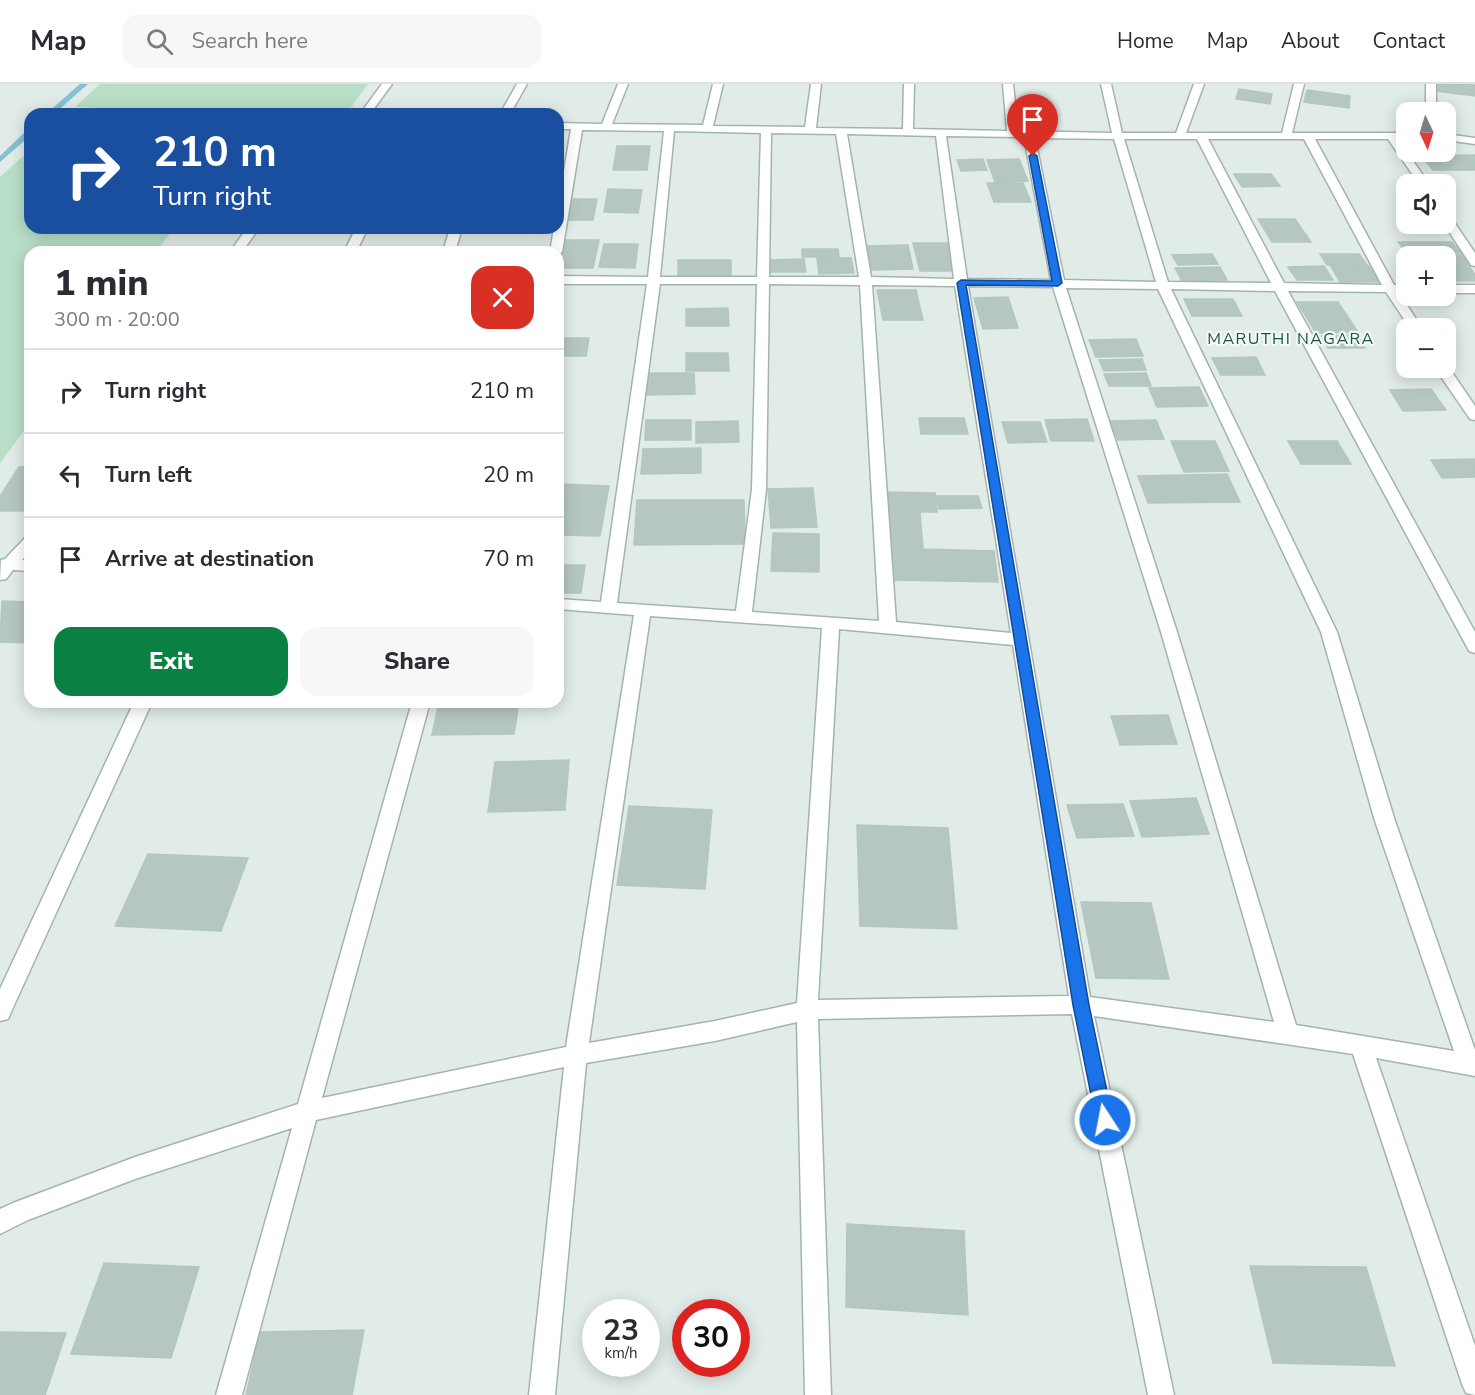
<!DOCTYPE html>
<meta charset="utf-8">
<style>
body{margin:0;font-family:"Nunito Sans",sans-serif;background:#f7f7f7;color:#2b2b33;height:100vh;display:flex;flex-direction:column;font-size:22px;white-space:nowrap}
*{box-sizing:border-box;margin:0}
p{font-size:20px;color:#7c7c81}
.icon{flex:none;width:33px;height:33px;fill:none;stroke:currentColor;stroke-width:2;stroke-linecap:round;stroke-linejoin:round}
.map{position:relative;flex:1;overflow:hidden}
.panel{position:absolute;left:24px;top:162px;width:540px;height:462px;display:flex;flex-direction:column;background:#fff;border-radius:18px;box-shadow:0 3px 15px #0003}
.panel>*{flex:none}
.banner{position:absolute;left:24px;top:24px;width:540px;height:126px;border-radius:18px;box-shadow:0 3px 15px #0003;background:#1a4fa0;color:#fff;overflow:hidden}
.needle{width:39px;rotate:176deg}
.fabs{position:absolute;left:1396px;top:18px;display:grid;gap:12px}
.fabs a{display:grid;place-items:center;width:60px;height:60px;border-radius:12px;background:#fff;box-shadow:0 3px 15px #0003;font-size:30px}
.speed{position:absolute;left:582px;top:1215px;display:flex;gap:12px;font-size:30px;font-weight:700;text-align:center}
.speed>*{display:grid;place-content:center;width:78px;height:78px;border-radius:50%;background:#fff;box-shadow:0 3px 15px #0003;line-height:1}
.speed small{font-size:15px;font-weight:400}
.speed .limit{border:9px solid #d22;background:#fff;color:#111}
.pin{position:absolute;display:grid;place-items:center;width:51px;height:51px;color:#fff;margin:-62px -26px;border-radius:50% 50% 50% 0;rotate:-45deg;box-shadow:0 0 6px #0007}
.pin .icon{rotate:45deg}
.me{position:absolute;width:66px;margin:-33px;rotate:349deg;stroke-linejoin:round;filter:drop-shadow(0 0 4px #0008)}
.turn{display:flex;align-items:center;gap:21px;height:126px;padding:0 30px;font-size:27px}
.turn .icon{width:78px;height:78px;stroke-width:2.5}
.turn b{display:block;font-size:42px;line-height:51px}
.round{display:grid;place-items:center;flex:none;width:63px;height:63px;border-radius:18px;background:#f7f7f7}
.headline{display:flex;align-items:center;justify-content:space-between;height:102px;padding:0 30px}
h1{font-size:36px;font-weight:800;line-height:45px}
.primary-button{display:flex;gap:12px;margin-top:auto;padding:12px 30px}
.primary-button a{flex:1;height:69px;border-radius:18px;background:#0b8043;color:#fff;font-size:24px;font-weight:800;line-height:69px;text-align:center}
.primary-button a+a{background:#f7f7f7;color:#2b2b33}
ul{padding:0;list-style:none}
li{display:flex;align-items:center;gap:18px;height:84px;padding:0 30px;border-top:2px solid #e1e1e2}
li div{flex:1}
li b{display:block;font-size:22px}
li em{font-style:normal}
header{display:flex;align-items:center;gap:36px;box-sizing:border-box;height:84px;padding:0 30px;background:#fff;border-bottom:2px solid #e1e1e2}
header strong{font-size:28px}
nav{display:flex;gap:33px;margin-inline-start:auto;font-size:21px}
.search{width:420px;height:54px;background:#f7f7f7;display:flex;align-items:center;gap:15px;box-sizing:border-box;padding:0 21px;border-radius:18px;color:#7c7c81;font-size:22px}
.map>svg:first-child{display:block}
</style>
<header>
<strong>Map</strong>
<div class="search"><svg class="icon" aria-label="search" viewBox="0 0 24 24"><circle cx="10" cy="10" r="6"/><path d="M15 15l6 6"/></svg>Search here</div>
<nav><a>Home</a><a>Map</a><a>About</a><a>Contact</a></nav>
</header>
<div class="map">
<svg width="1475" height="1311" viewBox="0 0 1475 1311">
<rect width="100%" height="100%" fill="#e1ece8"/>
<path fill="#b9dec7" d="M100,0H368L346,30H247L75,23Z
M30,66V144H174L156,168H30V339L0,379V93Z"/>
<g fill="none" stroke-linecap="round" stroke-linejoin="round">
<path fill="#87bfd3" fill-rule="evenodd" d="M80,0H88L54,30H46Z
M27,46H30V52L0,78V72Z"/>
</g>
<path fill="#b6c7c1" stroke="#b3c6c0" stroke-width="1.5" d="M1436,0L1475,1V12L1436,7Z
M1239,5L1272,10L1270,20L1236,15Z
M1307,6L1350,12L1349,24L1304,18Z
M617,62H650L647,86H613Z
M1475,71V86H1433L1421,72Z
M983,75L987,86L961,87L957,76Z
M1019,75L1028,97L995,98L987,76Z
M1234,90H1271L1280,102L1242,103Z
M987,99H1023L1031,118H994Z
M608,105L642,106L638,129L604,128Z
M567,115H597L593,136H562Z
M1258,135H1295L1311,158H1272Z
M563,156H599L593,184H558Z
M1398,158H1452L1461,169H1407Z
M913,159H947L955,187H920Z
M604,160H638L635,184L599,183Z
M908,161L913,185L872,186L867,162Z
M802,165H838L839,173H802Z
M1212,170L1218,180L1178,181L1172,171Z
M1320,170H1359L1367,181H1327Z
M1419,170L1462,171L1475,191V197H1446V172H1421Z
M817,174H851L854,189L819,190Z
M804,175L806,188H770L769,176Z
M678,176H731V193H678Z
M1330,181L1369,182L1379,198H1340Z
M1324,182L1333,196H1297L1288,183Z
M1220,183L1227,196L1182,197L1175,184Z
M877,206H916L923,236H883Z
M1008,213L1018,244L983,245L974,214Z
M1184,215H1233L1242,232H1192Z
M1297,218H1338L1358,248L1316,249Z
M728,224L729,242H686V225Z
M1357,251L1365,264H1328L1320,252Z
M558,254H589L586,272H558Z
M1136,255L1143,272L1096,273L1089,256Z
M686,269H728L729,287H686Z
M1256,273L1265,291H1221L1212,274Z
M1142,275L1146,286L1104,287L1099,276Z
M648,289H694L695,310L647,311Z
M1146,289L1151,302H1109L1104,290Z
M1199,303L1208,322L1157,323L1149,304Z
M1431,305L1446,326L1403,327L1390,306Z
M919,334H964L968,350H921Z
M1087,335L1094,357H1051L1045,336Z
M646,336H691V356H645Z
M1156,336L1164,355L1118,356L1110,337Z
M738,337L739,358L696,359V338Z
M1002,338H1040L1047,358L1008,359Z
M1171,357H1215L1229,387L1184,388Z
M1288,357H1337L1351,380H1301Z
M701,364V389L641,390L643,365Z
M1475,375V393L1442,394L1431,376Z
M19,383H30V427H0V412Z
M1227,390L1240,418L1148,419L1138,392Z
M558,400L609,402L600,452L558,451Z
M813,404L817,443L771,444L768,405Z
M886,408L935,409L937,428H920L923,465L994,467L998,498L891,496Z
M936,412H978L982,424L939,425Z
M637,416H744L745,460L634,461Z
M773,449L819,450V488L771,487Z
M558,481H585L581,509H558Z
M2,517L30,518V559L0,558Z
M439,618H519L514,650L432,651Z
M1168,631L1177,660L1120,661L1111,632Z
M569,676L565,726L488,728L495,678Z
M1196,714L1209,750L1142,753L1130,717Z
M1123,720L1134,752L1077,754L1067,721Z
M629,722L712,726L705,805L617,801Z
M857,741L948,744L957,845L860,842Z
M148,770L248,774L221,847L115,842Z
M1081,818L1151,819L1169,895L1096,894Z
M847,1140L964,1147L968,1231L846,1223Z
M104,1179L199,1183L171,1274L71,1270Z
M1250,1182L1366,1183L1395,1282L1273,1279Z
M364,1246L352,1311H246L260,1248Z
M0,1248L66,1249L45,1311H0Z"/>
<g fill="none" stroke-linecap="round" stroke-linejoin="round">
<defs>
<path id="minor" d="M382,0H392L370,30H360Z
M517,0H527L510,30H500Z
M618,0H628L612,40L703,41L713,0H723L713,42L805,43L811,0H821L816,44L903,45L904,0H914L913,45L1007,47L1003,0H1013L1018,47L1112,49L1101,0H1111L1122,49H1176L1194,0H1204L1186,49H1282L1294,0H1304L1292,49H1407V55H1398L1429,100H1419L1388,55H1315L1394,201H1407V209H1399L1422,244H1410L1386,208L1288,207L1475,548V569L1469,567L1467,563L1275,207L1171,205L1337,548L1395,737L1475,966V992L1376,974L1475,1262V1311L1466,1309L1462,1300L1353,970L1094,932L1174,1311H1148L1072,930L818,935L831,1311H805L797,938L715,957L586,979L555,1311H529L564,983L316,1036L242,1311H216L292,1044L135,1095L28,1136L0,1150V1125L13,1119L135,1073L298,1020L412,618H430L322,1014L566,963L634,531L558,525V515L601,518L647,200H558V192L648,193L664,47L582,46L562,168L558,171V168H550L554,144H558V123L571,45H558V39L602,40ZM674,47L761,49L757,193H660ZM771,49L836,50L859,193H769ZM847,50L936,52L954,195L871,193ZM946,52L1024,53L1051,196L967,195ZM1035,54L1114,55L1156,198L1064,196ZM1124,55H1197L1271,199L1168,198ZM1208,55H1304L1382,201L1284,199ZM660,200H757L752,405L736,527L617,519ZM769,200L860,201L879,537L752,528L766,405ZM872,201L955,202L1011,549L896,538ZM968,202L1053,203L1161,548L1274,938L1090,913ZM1066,204L1158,205L1321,548L1375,737L1454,967L1296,941L1177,548ZM650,532L822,544L797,919L715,937L589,959ZM839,545L1013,561L1069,912L818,916Z
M1426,0H1436V28H1426Z
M1446,50L1475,54V60L1446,56Z
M1446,131L1450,132L1475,169V182L1471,181L1444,140H1446Z
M247,144H259L242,168H230Z
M356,144H368L356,168H344Z
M450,144H462L455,168H443Z
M1446,201H1475V209H1446Z
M1447,281L1475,322V336L1470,335L1435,284H1446Z
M30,452V467L22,476L30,477V487L13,486L6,495L0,496L1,476L5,475L25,454Z
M134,618H152L11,928L8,935L0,937V905Z"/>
</defs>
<use href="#minor" stroke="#a3b4b0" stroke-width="3"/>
<use href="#minor" fill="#fff" fill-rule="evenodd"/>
</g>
<path fill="#1a73e8" stroke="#114b97" stroke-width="1.5" d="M1033,69L1037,72L1062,199L1058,202L966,201L1089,921L1113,1036L1111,1041L1105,1044L1099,1041L1096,1036L1073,921L957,199L961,196L1052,197L1029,72Z"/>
<g text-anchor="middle" stroke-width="4.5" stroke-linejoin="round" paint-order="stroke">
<g font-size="16" letter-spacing="1.5" fill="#1c5049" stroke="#f1f8f5">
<text x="1291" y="260">MARUTHI NAGARA</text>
</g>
</g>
</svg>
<div class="fabs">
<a><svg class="needle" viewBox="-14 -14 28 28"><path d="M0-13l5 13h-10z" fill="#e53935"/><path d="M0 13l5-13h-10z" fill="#7c7c81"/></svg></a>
<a><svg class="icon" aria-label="sound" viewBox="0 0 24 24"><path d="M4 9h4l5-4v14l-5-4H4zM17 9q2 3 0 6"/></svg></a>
<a>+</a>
<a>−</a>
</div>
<div class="speed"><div>23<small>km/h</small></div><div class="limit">30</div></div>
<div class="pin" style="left:1033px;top:72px;background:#d93025"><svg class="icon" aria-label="arrive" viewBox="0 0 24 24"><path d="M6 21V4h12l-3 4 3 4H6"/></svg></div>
<svg class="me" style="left:1105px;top:1036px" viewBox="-20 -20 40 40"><circle r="17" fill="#1a73e8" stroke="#fff" stroke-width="3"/><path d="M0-11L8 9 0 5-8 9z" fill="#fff"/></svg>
<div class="banner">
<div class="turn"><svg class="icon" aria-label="right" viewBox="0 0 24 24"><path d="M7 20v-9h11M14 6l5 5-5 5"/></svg><div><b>210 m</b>Turn right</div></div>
</div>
<section class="panel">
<div class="headline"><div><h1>1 min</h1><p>300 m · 20:00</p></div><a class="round" style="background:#d93025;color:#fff"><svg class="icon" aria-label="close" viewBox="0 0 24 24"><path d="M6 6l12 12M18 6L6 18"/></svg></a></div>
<ul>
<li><svg class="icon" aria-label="right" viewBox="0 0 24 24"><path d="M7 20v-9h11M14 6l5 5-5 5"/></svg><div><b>Turn right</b></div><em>210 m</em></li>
<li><svg class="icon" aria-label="left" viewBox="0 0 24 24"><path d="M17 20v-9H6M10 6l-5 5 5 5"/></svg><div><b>Turn left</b></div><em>20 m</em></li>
<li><svg class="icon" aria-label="arrive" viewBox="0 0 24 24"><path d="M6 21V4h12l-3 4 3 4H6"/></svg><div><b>Arrive at destination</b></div><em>70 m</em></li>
</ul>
<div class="primary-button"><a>Exit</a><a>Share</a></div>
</section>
</div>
